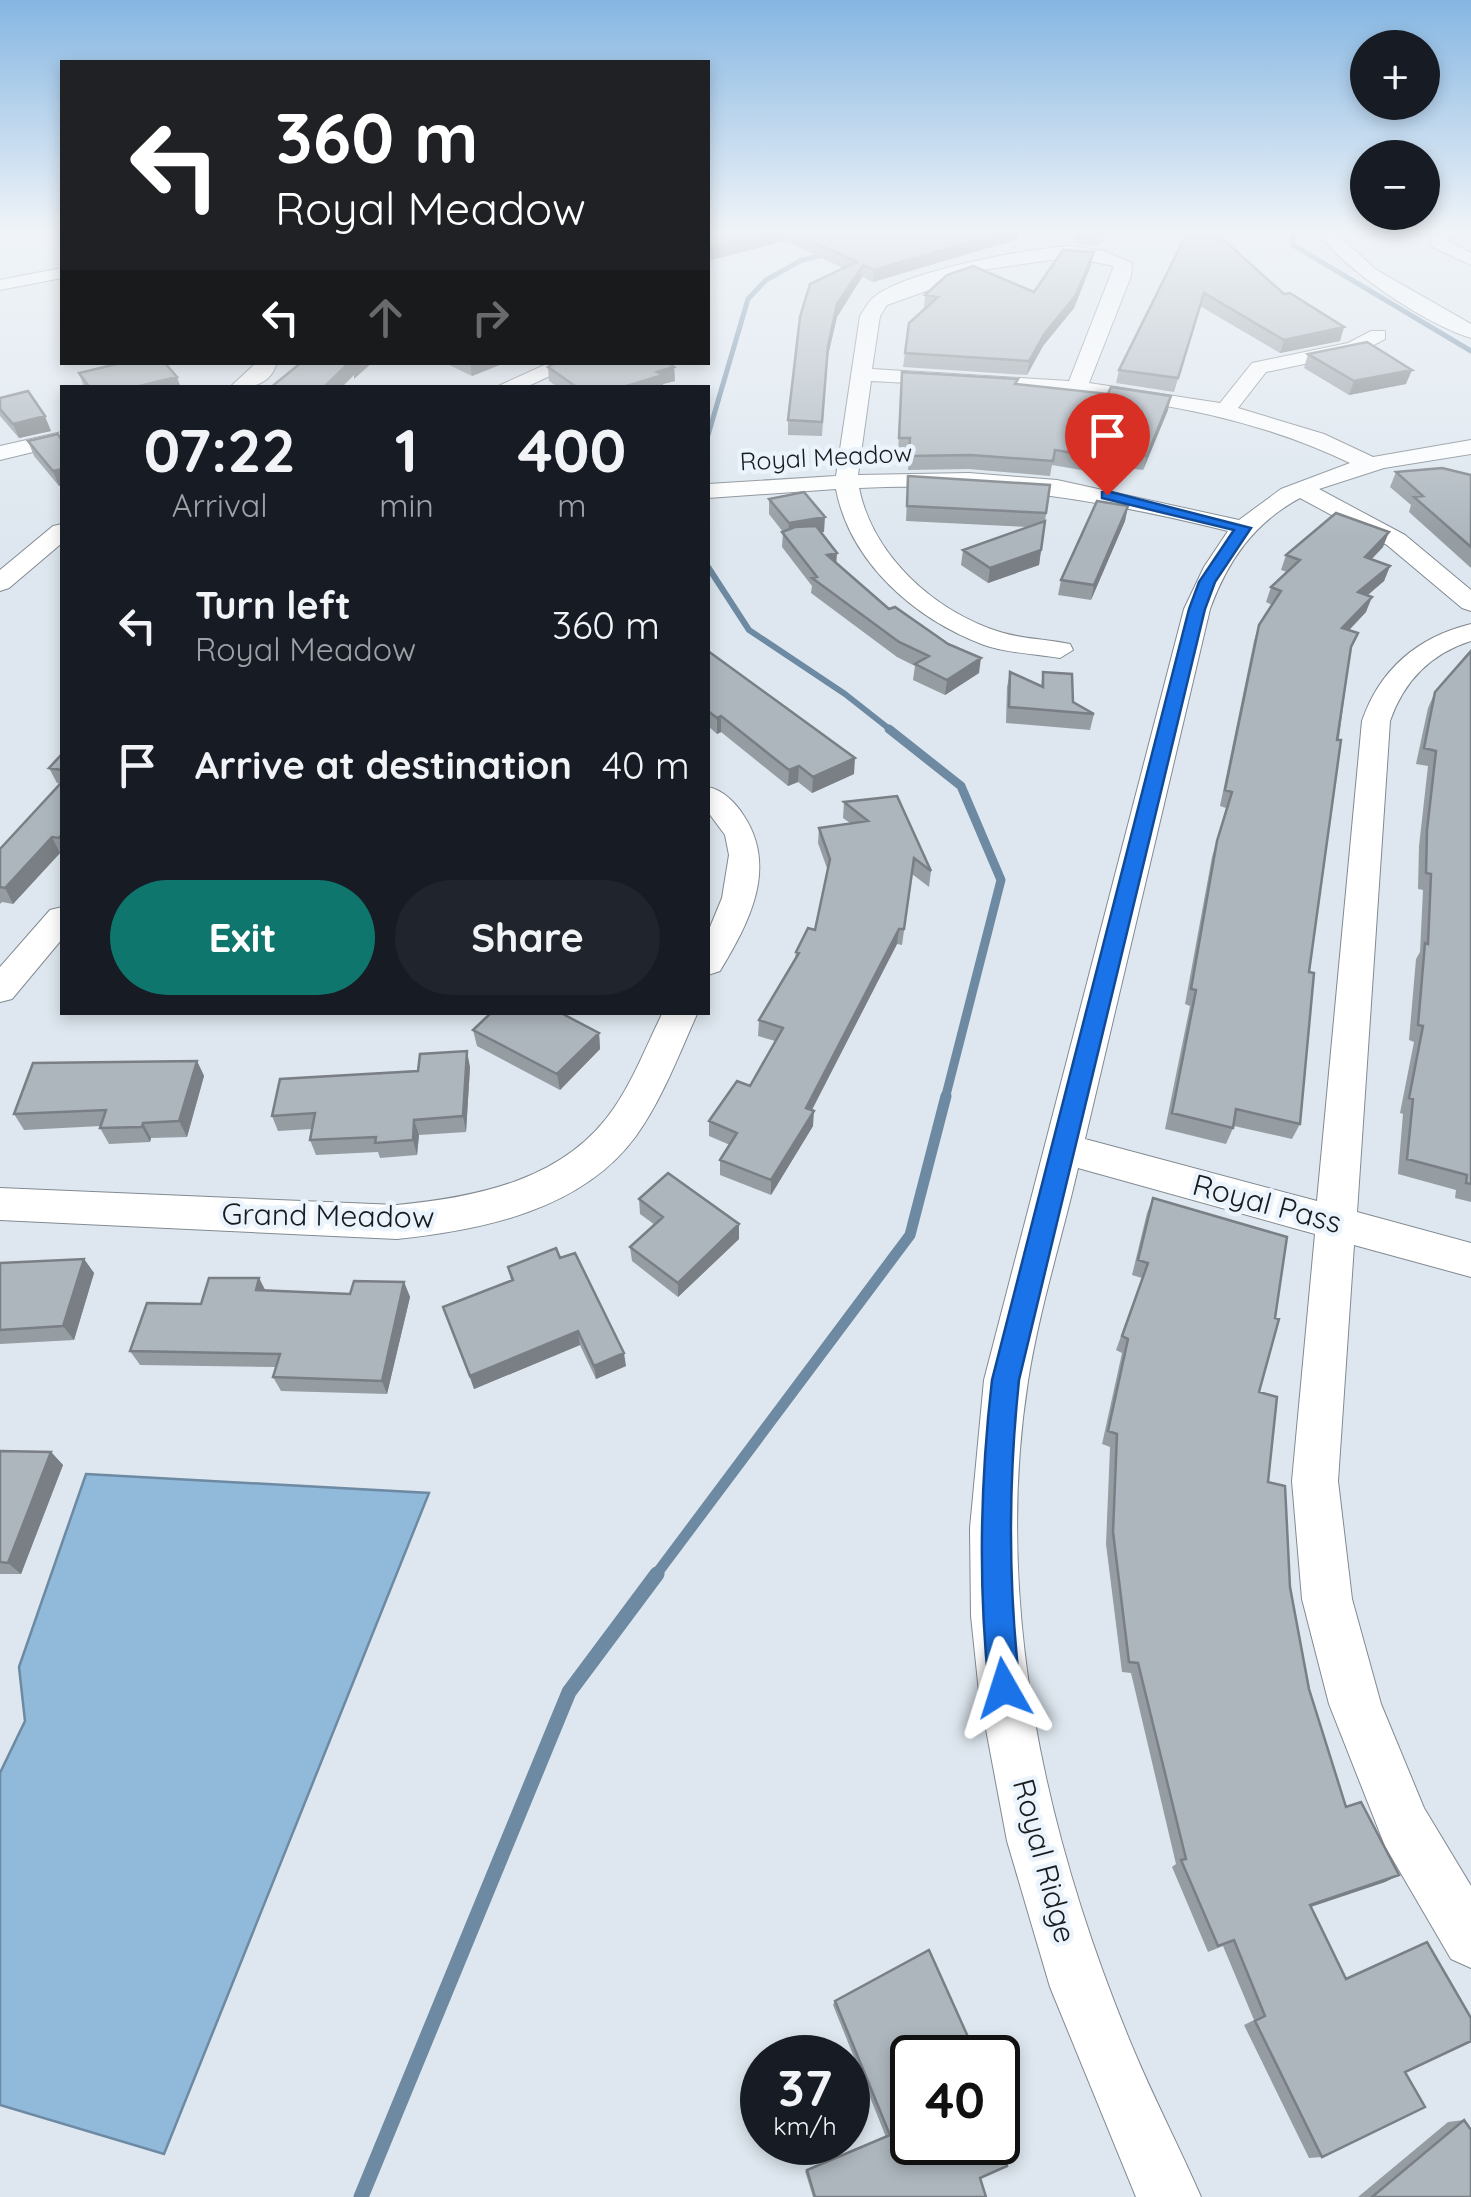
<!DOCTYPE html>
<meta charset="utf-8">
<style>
body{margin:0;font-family:Quicksand,sans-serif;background:#20242c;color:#f1f3f6;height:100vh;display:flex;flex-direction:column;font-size:38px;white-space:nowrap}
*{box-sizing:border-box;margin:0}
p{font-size:32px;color:#9ea1a6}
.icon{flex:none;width:55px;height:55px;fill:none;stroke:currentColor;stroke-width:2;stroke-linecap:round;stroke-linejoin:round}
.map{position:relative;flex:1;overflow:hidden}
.side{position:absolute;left:60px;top:385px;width:650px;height:630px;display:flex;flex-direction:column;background:#171b24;border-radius:0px;box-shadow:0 5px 15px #0003}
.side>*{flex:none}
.guide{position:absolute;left:60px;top:60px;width:650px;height:305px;border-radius:0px;box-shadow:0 5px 15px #0003;background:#202124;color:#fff;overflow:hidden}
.controls{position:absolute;left:1350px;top:30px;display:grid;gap:20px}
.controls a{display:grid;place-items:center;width:90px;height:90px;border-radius:50%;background:#171b24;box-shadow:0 5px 15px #0003;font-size:50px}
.speed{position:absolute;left:740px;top:2035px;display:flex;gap:20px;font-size:50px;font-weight:700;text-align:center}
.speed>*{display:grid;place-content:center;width:130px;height:130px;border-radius:50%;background:#171b24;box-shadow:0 5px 15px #0003;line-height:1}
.speed small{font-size:25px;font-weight:400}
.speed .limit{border:5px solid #111;border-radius:15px;background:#fff;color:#111}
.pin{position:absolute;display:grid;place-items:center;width:85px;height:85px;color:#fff;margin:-102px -42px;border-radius:50% 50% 50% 0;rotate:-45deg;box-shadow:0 0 10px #0007}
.pin .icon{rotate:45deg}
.me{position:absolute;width:110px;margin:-55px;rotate:354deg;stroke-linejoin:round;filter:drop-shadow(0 0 8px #0008)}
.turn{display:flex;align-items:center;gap:35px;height:210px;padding:0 50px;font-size:45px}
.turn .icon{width:130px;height:130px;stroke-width:2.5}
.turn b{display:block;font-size:70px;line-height:85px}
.lanes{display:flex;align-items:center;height:95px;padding:0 50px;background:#0003;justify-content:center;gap:50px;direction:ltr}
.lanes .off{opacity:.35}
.eta{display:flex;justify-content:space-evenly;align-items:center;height:170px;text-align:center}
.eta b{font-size:60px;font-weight:700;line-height:70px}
.action{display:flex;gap:20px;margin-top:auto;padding:20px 50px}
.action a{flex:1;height:115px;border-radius:60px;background:#0f766e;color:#fff;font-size:40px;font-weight:700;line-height:115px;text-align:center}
.action a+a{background:#20242c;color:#f1f3f6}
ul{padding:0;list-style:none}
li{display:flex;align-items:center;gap:30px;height:140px;padding:0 50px}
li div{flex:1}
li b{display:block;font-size:38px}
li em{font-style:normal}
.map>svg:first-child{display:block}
</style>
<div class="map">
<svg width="1471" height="2197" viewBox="0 0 1471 2197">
<rect width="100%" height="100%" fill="#dee7ef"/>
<path fill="#91b9da" stroke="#6d8aa2" stroke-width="2.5" d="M86,1474L429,1493L164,2154L0,2105V1773L25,1721L19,1667Z"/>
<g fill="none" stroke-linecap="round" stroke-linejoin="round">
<path stroke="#6d8aa2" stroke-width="5" d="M1293,231V245L1471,351
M708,435L748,299L766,280L802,260L826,254"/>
<path stroke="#6d8aa2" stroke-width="6" d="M708,567L749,630L845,694L892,731"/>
<path stroke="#6d8aa2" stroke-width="9" d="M889,729L961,786L1001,880L945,1099"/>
<path stroke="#6d8aa2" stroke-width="11" d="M655,1576L910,1235L946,1096"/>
<path stroke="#6d8aa2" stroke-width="15" d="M361,2197L569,1692L657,1574"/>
<defs>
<path id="minor" d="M1318,231H1334L1375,269L1471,324V338C1429,326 1340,268 1318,231Z
M1442,231H1465L1447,240L1471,253V265L1433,247L1429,238Z
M1071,246L1104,251L1132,263L1131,276L1089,383L1220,403L1252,363L1348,343L1371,331H1385V339L1361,352L1266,372L1238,408L1324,434L1373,457L1471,440V454L1384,468L1319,489L1405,535L1471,590V611L1462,608L1387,545L1300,498C1254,523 1228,560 1210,609L1085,1139L1317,1201L1362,721C1380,669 1418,637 1471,624V641C1430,654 1404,681 1390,721L1357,1212L1471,1243V1277L1354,1245L1338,1481L1352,1599L1381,1704L1424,1808L1471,1886V1968L1451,1959L1385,1846L1329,1704L1302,1599L1292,1481L1315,1234L1078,1168C1062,1238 1039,1310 1028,1381C993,1605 1046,1839 1132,2046C1153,2097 1179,2146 1201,2197H1136L1050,1987L1007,1841L979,1692L971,1616L970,1528L984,1380L1184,609L1204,567L1228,531C1097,499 995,482 859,488C873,556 934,611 1000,632C1022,639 1047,639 1070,644L1073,650L1060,658C1036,654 1007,653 984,645C915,619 850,563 836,489L708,498V484L836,476L860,316C864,310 869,301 874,297C906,271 1029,248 1071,246ZM1071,257L1114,266L1069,381L872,369L880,316L887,305L988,269ZM871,381C1034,390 1201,391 1350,463L1281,489L1239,520L1057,480L969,473L858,475Z
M62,268V278L0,290V280Z
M257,362H277C271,386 250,388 229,388Z
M551,362H580L524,388H494Z
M62,432V445L0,460V446Z
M62,524V543L9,588L0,591V570L53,526Z
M708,787C723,790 736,803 744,816C778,868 749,923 720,971L708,975V932L722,898L729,855L725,835L708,812Z
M62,907V939L12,999L0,1002V967L50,910Z
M663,1012H698C679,1054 663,1098 636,1136C582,1210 483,1230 397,1239L0,1220V1188L397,1205C478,1197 565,1180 614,1108C634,1079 647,1044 663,1012Z"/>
</defs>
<use href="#minor" stroke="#828a91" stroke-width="2"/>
<use href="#minor" fill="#fff" fill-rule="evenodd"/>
</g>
<path fill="#959da3" d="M708,231H1019L1018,239L873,282L862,277L837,317L827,360L822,436L788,435V420L843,268L785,241Z
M1076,231H1105L1099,246L1074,243Z
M1188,231L1284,294L1344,327L1340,341L1280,353L1200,306L1174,392L1116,383L1119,370Z
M1091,265L1074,308L1043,346L1027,375L903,367L905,353L926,308H924L925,295L1034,292Z
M1308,354L1406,384L1349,395L1304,368Z
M443,362H507L472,376Z
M548,367H674L675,381L663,384L664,388H559L549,381Z
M902,372L1018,384L1168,410L1143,470L1121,467L1117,476L1052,465L1050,476L969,469L908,470L909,453H898Z
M79,373L181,388H84Z
M0,398L51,431L19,438L0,416Z
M58,434L59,486L34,456L28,441Z
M1396,472L1471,475V568L1409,512L1411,505L1390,487Z
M908,476L1050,485L1039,565L988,583L961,565L963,550L1028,527L906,521Z
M769,499L824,532H821L837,563L889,609L979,673L945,695L913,680L915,666L897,657L811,593L812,586L782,547L783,532L769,514Z
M1128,506L1125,521L1091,600L1058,595L1061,580Z
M1383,547L1372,559L1390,566L1384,581L1367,595L1366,612L1349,630L1350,653L1309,972L1300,1124L1292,1139L1234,1126L1226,1144L1165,1129L1190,1006L1185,1004L1212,857L1226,808L1220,806L1254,641L1259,625L1272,605L1266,602L1271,587L1287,572L1281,570L1286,555Z
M708,651L854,774L812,793L798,782L788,786L721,732L717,734L708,726Z
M1471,651V1202L1455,1198L1456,1190L1398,1174L1403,1114L1400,1113L1414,1042L1409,1040L1416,959L1420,952L1423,890L1418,889L1419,846L1428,766L1416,764L1428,708L1435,692Z
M1010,672L1041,686L1043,672L1073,702L1094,714L1090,730L1006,723L1007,687Z
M62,754V854L60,853L13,904L2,902L0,904V849L61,784L57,783L49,768Z
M844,802L931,871L929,887L912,874L902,945L897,944L812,1110L813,1126L771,1195L720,1175V1160L730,1145L709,1136V1121L750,1086L775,1041L758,1036L759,1020L795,958L796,952L815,930L828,871L818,843L819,828L850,823L843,818Z
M473,1030L599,1033L600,1049L560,1090L477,1046Z
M197,1061L204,1076L187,1137L151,1138L150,1142L109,1144L100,1128L101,1126L24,1130L14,1114Z
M470,1067L466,1132L419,1135L417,1155L380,1158L378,1152L316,1155L310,1140L312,1129L278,1131L272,1116Z
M1153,1198L1259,1392L1268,1482L1290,1587L1309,1689L1346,1807L1399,1875L1385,1882L1311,1907L1345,1979L1427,1942L1405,2072L1322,2157L1309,2158L1244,2025L1254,2020L1223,1946L1208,1952L1172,1867L1176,1864L1131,1673L1122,1672L1106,1544L1110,1447L1102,1444L1122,1353L1116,1350L1142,1278L1132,1275L1147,1213Z
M639,1199L739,1239L678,1297L632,1261L630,1247L655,1225L640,1214Z
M560,1258L626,1366L596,1379L580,1345L474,1389L443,1307L511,1281L508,1267Z
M84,1259L94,1273L74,1340L0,1344V1263Z
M259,1278L266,1291L350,1294L404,1282L410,1297L387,1394L281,1391L273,1377L276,1367L140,1365L130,1351L201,1304Z
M0,1451L51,1452L63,1465L21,1574H0Z
M835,2001L966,2052L980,2178L986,2197H813L805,2171L886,2137L833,2005Z
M1464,2120L1471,2197H1358L1448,2122Z"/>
<path fill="#797f84" d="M776,231H785V241L708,261V248Z
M1007,231H1019L1018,239L873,282L874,270Z
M1094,252L1091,265L1074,308L1043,346L1027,375L1029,361Z
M863,265L862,277L837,317L827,360L822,436L828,346L837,304Z
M1344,327L1340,341L1280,353L1284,340Z
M350,362H373L354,379V375L341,388H323Z
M470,362H507L472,376Z
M674,367L675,381L663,384L664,388H620L657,372Z
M1412,370L1406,384L1349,395L1354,381Z
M177,377L181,388H131Z
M1171,396L1168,410L1143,470L1147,456Z
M45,416L51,431L19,438L13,424Z
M62,469V485L59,486L53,471Z
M1128,506L1125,521L1091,600L1094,585Z
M825,517L824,532L788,538L789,523Z
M1389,532L1383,547L1359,572L1365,557Z
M1041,550L1039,565L988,583L990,568Z
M837,553L836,568L827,555Z
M1390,566L1384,581L1353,608L1358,592Z
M1372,597L1366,612L1336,644L1342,628Z
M981,658L979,673L945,695L947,680Z
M721,716V732L717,734V718Z
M855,758L854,774L812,793L813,777Z
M799,766L798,782L788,786L789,770Z
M52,837L60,853L13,904L5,888Z
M899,929L897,944L805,1123L806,1108Z
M599,1033L600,1049L560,1090L557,1074Z
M467,1051L470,1067L466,1132L463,1116Z
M197,1061L204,1076L187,1137L179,1121Z
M814,1111L813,1126L771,1195V1180Z
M414,1120L419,1135L417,1155L413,1140Z
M143,1123L151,1138L150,1142L142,1127Z
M739,1224V1239L678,1297V1283Z
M84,1259L94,1273L74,1340L63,1326Z
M259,1278L266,1293L256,1290Z
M404,1282L410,1297L387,1394L382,1381Z
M578,1331L580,1345L474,1389L470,1376Z
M624,1353L626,1366L596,1379L594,1366Z
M51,1452L63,1465L21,1574L8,1563Z
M1399,1875L1385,1882L1298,1911L1310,1905Z"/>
<path fill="#adb6bd" stroke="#797f84" stroke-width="2.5" d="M708,231H776L708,248Z
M790,231H1007L874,270L863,265L837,304L828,346L822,422L788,420L800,317L810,284L857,262Z
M1079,231H1103L1101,234Z
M1188,231L1216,233L1284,294L1290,293L1344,327L1284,340L1204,293L1178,378L1119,370Z
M1063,250L1094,252L1076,295L1045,333L1029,361L905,353L909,323L938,297L925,295L947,275L973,266L1034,292Z
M1367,342L1412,370L1354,381L1308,354Z
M125,362H164L177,377L131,388H90L79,373Z
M302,362H350L323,388H270Z
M557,362H667L674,367L657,372L663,375L620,388H578L548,367Z
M902,372L1018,379L1015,384L1108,394L1111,387L1171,396L1147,456L1124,452L1120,461L1055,450L1053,461L971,455L909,456L910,438H899Z
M28,391L45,416L13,424L0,409V398Z
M58,434L62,441V469L53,471L28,441Z
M1442,468L1471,475V547L1414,497L1423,496L1396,472Z
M908,476L1050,485L1046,513L907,506Z
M804,492L825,517L789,523L769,499Z
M1097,501L1128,506L1094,585L1061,580Z
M1336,513L1389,532L1365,557L1390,566L1358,592L1372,597L1342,628L1358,633L1351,647L1337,740H1341L1309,972L1314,973L1300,1124L1236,1109L1233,1128L1172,1113L1196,990L1191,989L1217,841L1232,792L1225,790L1259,625L1281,591L1271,587L1300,560L1286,555Z
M1045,521L1041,550L990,568L963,550Z
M816,526L837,553L827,555L889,609L895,607L948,644L981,658L947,680L915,664L929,656L899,642L812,578L817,577L782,532L795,527Z
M708,651L855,758L813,777L799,766L789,770L721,716L717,718L708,711Z
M1471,651V1184L1466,1183L1467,1175L1407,1159L1413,1099L1409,1098L1423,1026L1418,1025L1425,943L1428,944L1431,874L1426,873L1427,830L1436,751L1424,748L1435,692Z
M1010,672L1043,687V672L1072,674L1073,702L1094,714L1009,707Z
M62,754V770L49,768Z
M62,782V834L59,838L52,837L5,888L0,887V849Z
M897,796L931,871L914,858L904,929H899L806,1108L814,1111L771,1180L720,1160L737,1133L709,1121L737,1081L750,1086L783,1028L759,1020L799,953L796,952L808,928L815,930L830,859L819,828L868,821L844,802Z
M492,1012H559L599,1033L557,1074L473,1030Z
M467,1051L463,1116L414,1120L413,1140L375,1143L376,1137L310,1140L315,1113L272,1116L280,1079L418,1071L420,1054Z
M197,1061L179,1121L143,1123L142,1127L100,1128L106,1110L14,1114L33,1063Z
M668,1173L739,1224L678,1283L630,1247L663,1217L639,1199Z
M1153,1198L1287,1237L1275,1318L1279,1319L1259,1392L1277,1397L1268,1482L1285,1486L1290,1587L1309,1689L1346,1807L1361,1802L1399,1875L1310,1905L1346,1979L1427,1942L1471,2018V2041L1405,2072L1425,2107L1322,2157L1255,2021L1265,2016L1234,1940L1218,1946L1181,1860L1186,1859L1138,1663L1129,1662L1113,1532L1117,1434L1108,1431L1128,1339L1122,1336L1148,1263L1138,1260Z
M556,1248L560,1258L575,1253L624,1353L594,1366L578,1331L470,1376L443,1307L513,1280L508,1267Z
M84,1259L63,1326L0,1330V1263Z
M209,1278H259L256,1290L350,1294L354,1281L404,1282L382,1381L273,1377L280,1354L130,1351L147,1303L201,1304Z
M0,1451L51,1452L8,1563L0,1562Z
M929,1950L973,2048L966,2051L968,2058H912V2142H998V2139L1007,2166L980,2178L986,2197H815L807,2170L890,2135L835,2001Z
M1464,2120L1471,2130V2197H1372Z"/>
<linearGradient id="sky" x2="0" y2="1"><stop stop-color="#85b6e2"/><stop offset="0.43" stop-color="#f0f4f8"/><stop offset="1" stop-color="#f0f4f8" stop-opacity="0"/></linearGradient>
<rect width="1471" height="538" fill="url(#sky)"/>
<path fill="#1a73e8" stroke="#114b97" stroke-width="2.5" d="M1107,491L1251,528L1215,582L1205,609L1019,1380C1008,1484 1008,1585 1020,1688L1016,1700L1004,1704L993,1700L989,1688C978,1585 980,1484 992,1380L1189,609L1199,582L1234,530L1102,498V492Z"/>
<g text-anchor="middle" stroke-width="9" stroke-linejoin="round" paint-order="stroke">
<g font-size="25" fill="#191c1f" stroke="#ebf4fc">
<text transform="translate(826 457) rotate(-3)" y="9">Royal Meadow</text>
</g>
<g font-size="30" fill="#191c1f" stroke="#ebf4fc">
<text transform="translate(1267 1204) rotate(15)" y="10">Royal Pass</text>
<text transform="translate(328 1216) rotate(1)" y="10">Grand Meadow</text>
<text transform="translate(1044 1861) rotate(75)" y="10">Royal Ridge</text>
</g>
</g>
</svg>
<div class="controls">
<a>+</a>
<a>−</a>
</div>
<div class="speed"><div>37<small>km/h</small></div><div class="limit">40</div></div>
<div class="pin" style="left:1107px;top:495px;background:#d93025"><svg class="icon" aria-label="arrive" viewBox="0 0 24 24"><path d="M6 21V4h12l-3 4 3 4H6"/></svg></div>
<svg class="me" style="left:1004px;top:1688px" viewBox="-20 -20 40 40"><path d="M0-17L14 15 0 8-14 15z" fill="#1a73e8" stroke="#fff" stroke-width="4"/></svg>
<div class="guide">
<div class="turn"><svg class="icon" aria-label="left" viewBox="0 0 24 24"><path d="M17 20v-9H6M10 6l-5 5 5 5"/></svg><div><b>360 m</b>Royal Meadow</div></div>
<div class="lanes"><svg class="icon" aria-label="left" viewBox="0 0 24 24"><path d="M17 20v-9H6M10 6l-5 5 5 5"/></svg><svg class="icon off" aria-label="ahead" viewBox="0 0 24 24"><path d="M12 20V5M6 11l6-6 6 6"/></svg><svg class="icon off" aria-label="right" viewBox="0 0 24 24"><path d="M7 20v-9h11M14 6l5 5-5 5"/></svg></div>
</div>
<section class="side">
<div class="eta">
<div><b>07:22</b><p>Arrival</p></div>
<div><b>1</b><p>min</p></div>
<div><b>400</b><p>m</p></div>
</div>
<ul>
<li><svg class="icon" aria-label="left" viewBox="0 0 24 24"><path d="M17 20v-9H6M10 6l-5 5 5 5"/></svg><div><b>Turn left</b><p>Royal Meadow</p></div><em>360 m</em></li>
<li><svg class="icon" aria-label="arrive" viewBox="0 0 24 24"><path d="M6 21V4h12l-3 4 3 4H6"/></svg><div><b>Arrive at destination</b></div><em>40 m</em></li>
</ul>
<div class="action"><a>Exit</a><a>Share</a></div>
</section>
</div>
